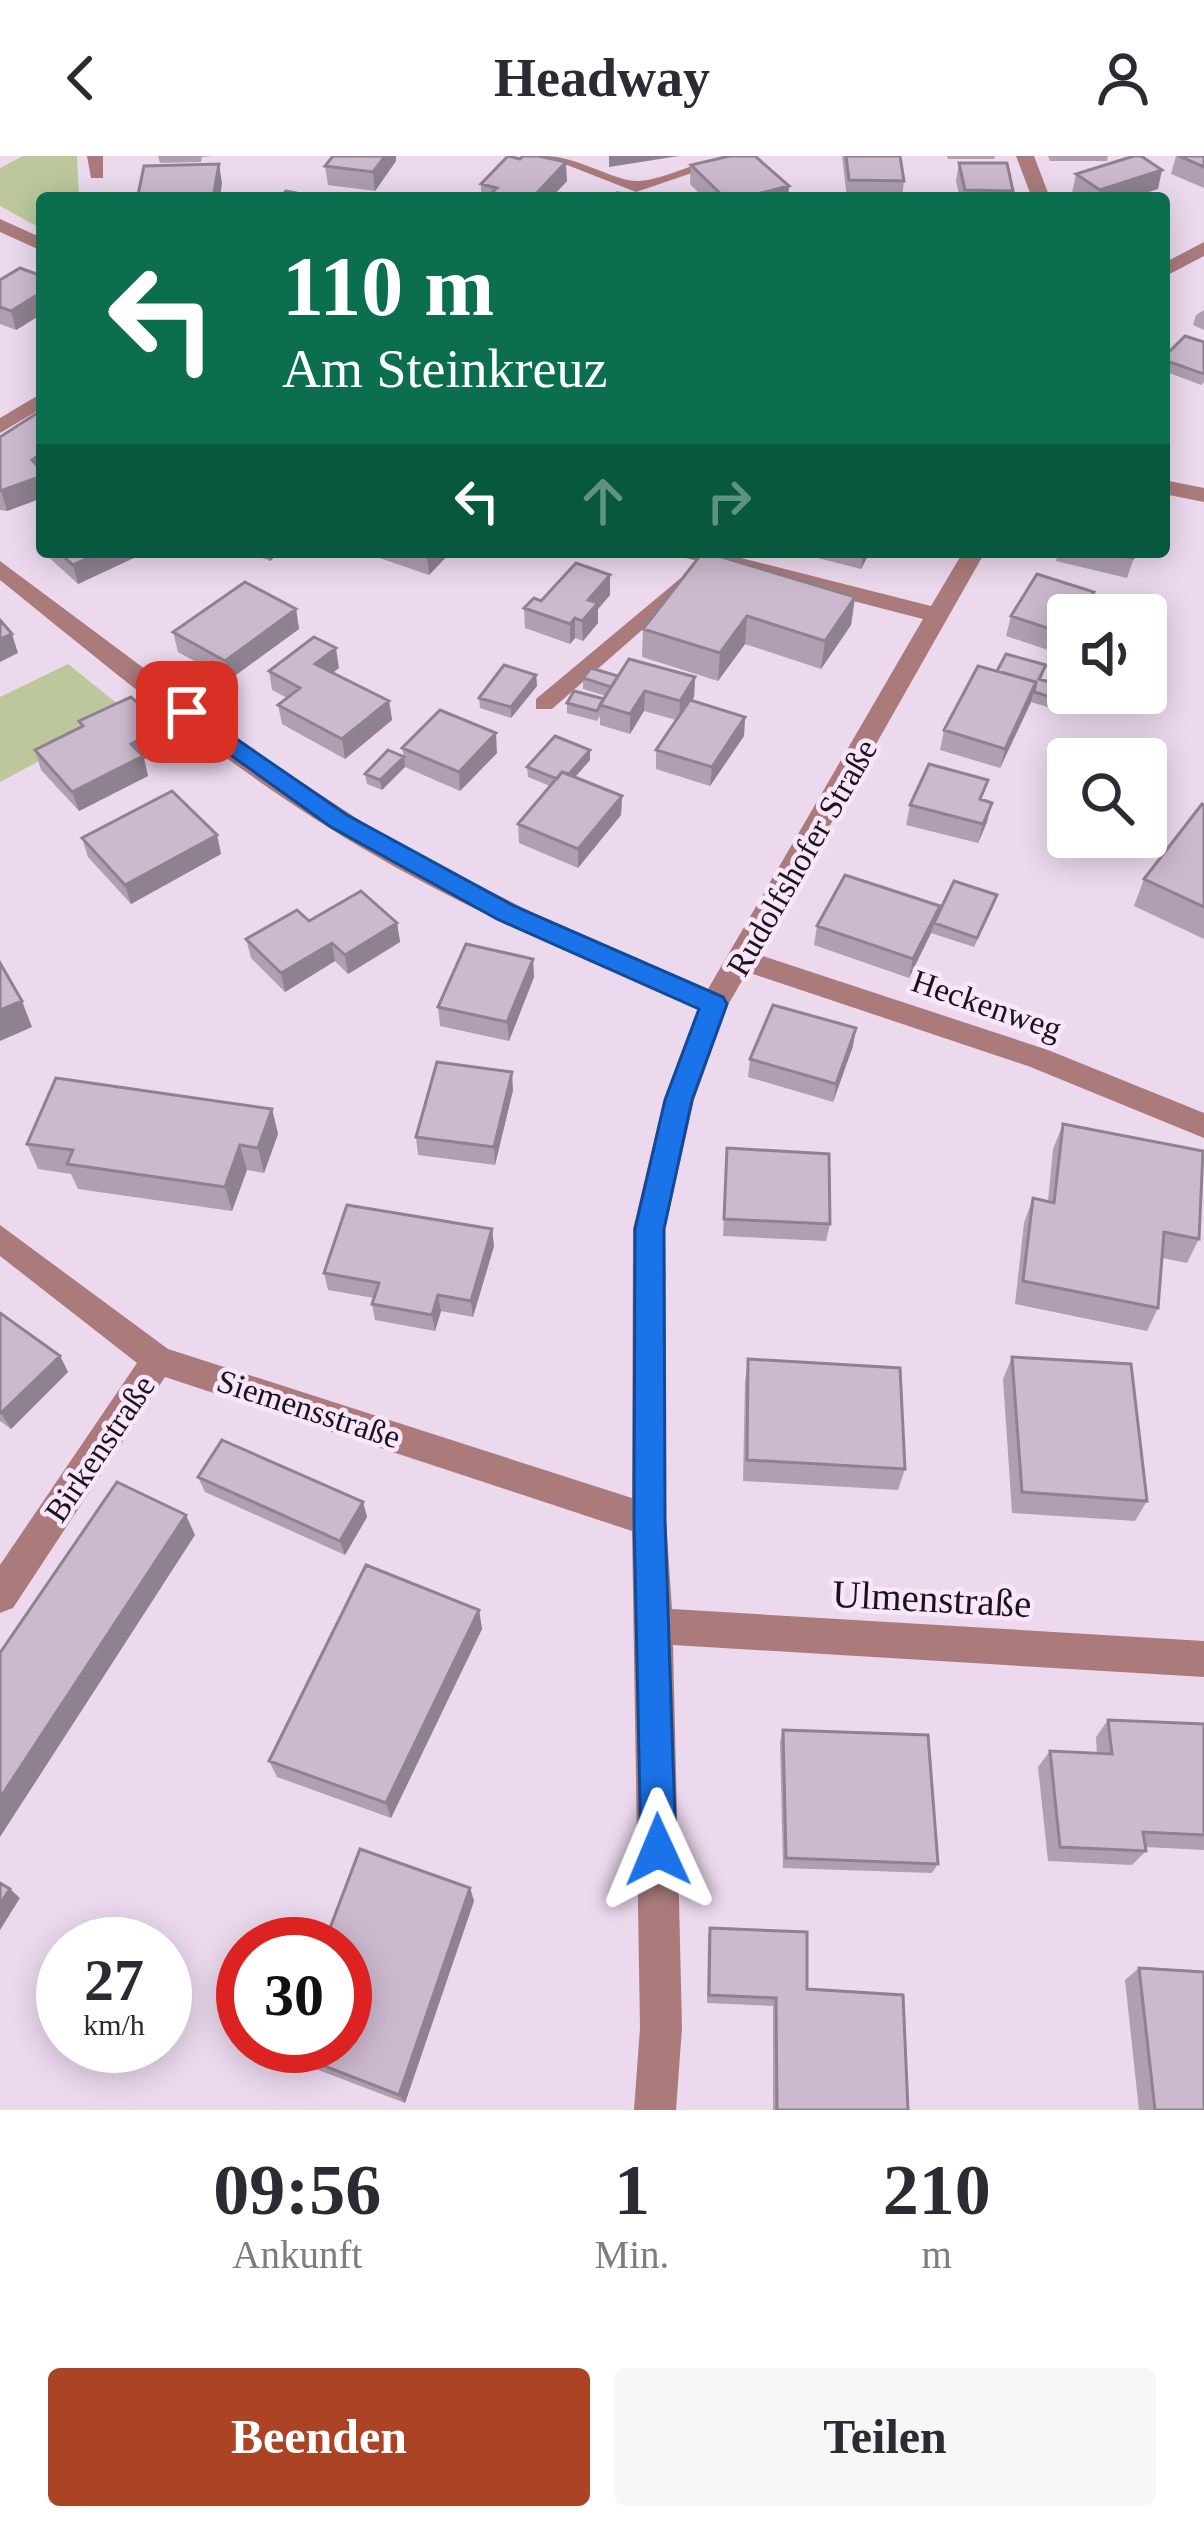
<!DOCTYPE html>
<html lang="de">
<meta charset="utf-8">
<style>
body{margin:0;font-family:"Times New Roman",serif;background:#f7f7f7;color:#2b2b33;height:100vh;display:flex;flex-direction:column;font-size:45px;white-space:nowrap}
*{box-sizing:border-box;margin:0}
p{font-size:39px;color:#7c7c81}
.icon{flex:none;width:66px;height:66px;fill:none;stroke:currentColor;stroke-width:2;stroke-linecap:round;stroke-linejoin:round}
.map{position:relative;height:1954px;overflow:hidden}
.sheet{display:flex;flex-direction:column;background:#fff;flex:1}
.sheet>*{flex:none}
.hud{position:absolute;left:36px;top:36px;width:1134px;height:366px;border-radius:12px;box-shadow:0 6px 30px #0003;background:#0b6e4f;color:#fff;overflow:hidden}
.buttons{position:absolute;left:1047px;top:438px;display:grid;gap:24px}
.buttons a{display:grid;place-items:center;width:120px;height:120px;border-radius:12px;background:#fff;box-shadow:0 6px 30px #0003;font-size:60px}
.speed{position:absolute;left:36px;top:1761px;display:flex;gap:24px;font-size:60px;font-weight:700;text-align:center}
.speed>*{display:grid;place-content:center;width:156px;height:156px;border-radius:50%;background:#fff;box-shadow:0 6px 30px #0003;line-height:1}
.speed small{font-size:30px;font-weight:400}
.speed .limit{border:18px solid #d22;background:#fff;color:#111}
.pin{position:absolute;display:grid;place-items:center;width:102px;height:102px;color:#fff;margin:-51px;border-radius:24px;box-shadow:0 6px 18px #0006}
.me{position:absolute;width:132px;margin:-66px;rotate:359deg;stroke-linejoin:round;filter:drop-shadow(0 0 9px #0008)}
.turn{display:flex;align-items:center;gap:42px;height:252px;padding:0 48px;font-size:54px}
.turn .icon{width:156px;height:156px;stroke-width:2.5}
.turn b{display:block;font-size:84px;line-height:102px}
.lanes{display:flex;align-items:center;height:114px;padding:0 48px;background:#0003;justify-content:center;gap:60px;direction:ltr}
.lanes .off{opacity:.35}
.eta{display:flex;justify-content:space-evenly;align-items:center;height:204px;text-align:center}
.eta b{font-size:72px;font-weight:600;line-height:84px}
.action{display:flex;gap:24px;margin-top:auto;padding:24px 48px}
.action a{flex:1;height:138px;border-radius:12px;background:#ab4324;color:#fff;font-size:48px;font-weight:600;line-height:138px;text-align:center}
.action a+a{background:#f7f7f7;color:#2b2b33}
header{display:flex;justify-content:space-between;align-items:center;height:156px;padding:0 48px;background:#fff;font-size:54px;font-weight:600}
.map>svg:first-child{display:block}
</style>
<header><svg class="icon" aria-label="back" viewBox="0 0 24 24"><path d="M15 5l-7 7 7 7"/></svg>Headway<svg class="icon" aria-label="person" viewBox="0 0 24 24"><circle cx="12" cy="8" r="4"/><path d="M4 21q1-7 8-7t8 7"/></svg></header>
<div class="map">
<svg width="1204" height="1954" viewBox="0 0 1204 1954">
<rect width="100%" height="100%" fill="#ecd9ee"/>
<path fill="#bcc89c" d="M23,0H77L79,42H42V73L0,50V12Z
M68,508L129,557L0,626V541Z"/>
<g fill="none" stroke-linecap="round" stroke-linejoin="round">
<path fill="#ab7b7c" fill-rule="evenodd" d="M87,0H103V22H91Z
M700,406L707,407V417L552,553H536V543Z"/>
<path fill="#ab7b7c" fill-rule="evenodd" d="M544,0C579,0 612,25 638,25C668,24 701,0 742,0L636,36Z
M1016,0H1034L1050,42H1032Z
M0,63L42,82V95L0,76Z
M1204,86V100L1164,121V107Z
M42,237V252L0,277V262Z
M1164,324L1204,332V346L1164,338Z
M679,396H717L931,450L963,396H985L757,798L1048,894L1204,957V982L1028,910L747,816L728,849L694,944L665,1073L666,1364L672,1453L1204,1485V1521L673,1489L682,1872L676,1954H634L640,1872L632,1375L165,1221L13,1452L0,1457V1409L137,1207L0,1100V1069L168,1193L632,1342L633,1073L664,944L698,853C589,805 479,760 376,700C242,623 120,521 0,424V405L259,598L391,685L531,756L708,833L923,463L682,401Z"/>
</g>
<path fill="#af9fb1" d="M158,0H212L202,1L201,6L160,7Z
M842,0H900L904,25L902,42H847Z
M947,0H995L994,3H948Z
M1048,0H1108L1107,5H1050Z
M1176,0H1204V32L1171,18Z
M396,5L375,35L328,29L325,10Z
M959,7L1013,35L1012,42H960L956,25Z
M691,9L789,30L788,42H704L690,28Z
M1076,18L1158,33L1129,42H1080L1072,37Z
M567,25L551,42H481V28Z
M42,120V158L16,174L0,168V124Z
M1204,154V174L1193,169L1196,159Z
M1204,186V226L1201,229L1164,215V201Z
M42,254V342L7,355L0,354V281Z
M43,396H137L138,400L78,428Z
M249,396H280L270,405Z
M362,396H451L429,419Z
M794,396H870L861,413Z
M1058,396H1136L1127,422L1056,405Z
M610,419V439L598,453V467L583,485L575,482L570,488L525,472L524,452Z
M855,441L851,469L821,513L745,488L718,525L642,501L643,473Z
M296,453L299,473L229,524L178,496L173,476Z
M1089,456L1068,459V491L1063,499L1006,480L1011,460Z
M339,512L332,517L389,545L392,564L345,603L282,568L278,549L287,542L272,534L269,515Z
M997,515L1043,519L1041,523L1061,540L1054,553L1031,546L1000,612L940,594L944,574Z
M536,519L537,530L511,562L480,552L479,542Z
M618,520L695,521L694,541L692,544L745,561L744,580L710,630L656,613V594L676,564L644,555L630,578L600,569V560L597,565L567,557V547L604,543L606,540L583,533V522Z
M79,565L168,590L144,603L148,620L79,655L41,614L35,594L81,571Z
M402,592L497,597L460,635L405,611L382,634L367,628L365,618L404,601Z
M590,604L575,621L622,640L621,659L578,712L519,687L518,668L550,630L528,621L527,611Z
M910,649L987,666L978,687L906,669Z
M1204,649V783L1134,750L1144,723Z
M217,679L221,698L131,748L88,701L82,682Z
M994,749L974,791L931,777L909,822L814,789L817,770L940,750L938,758Z
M309,765L397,767L400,786L348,818L335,805L285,836L251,802L246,783Z
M533,803L534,821L509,885L440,870L438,851Z
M853,890L833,946L748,921L750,903Z
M513,934L495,1009L418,999L416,981Z
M272,953L278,978L264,1017L247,1014L232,1055L78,1033L71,1018L38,1013L27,988Z
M1063,968L1199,1083L1187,1107L1162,1102L1158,1152L1147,1175L1015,1148L1024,1067L1033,1042L1048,1045L1053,993Z
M727,992L830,1068L826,1085L723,1080Z
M492,1073L494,1090L473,1161L441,1155L435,1175L375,1164L372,1148L374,1142L328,1134L324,1117Z
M0,1157L60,1200L68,1216L11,1273L0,1265Z
M1012,1201L1147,1345L1135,1365L1012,1357L1003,1223Z
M748,1203L905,1313L898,1334L743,1325L745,1226Z
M198,1321L363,1346L367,1361L345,1399L205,1336Z
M479,1454L482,1473L391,1662L277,1621L269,1605Z
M1108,1564L1204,1568V1694L1145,1691L1146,1695L1132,1709L1048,1705L1038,1611L1050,1595L1097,1598L1096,1581Z
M783,1574L938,1708L932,1717L783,1712L780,1586Z
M470,1732L474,1745L405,1947L292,1904L283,1894Z
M710,1772L807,1833L908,1954H773V1850L707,1847L708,1780Z
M1139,1812L1204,1954H1139L1125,1824Z"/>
<path fill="#8f8290" d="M385,0H396V5L375,35L373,16Z
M609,0H679L609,11Z
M566,6L567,25L551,42H532Z
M219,8L222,27L220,42H213Z
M1162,14L1158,33L1129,42H1098L1100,34Z
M789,30L788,42H741Z
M42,136V158L16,174L11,155Z
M42,297V342L7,355L1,335L32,304Z
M100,396H137L138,400L78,428L73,409Z
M268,396H280L270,405Z
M430,396H451L429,419L427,400Z
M863,396H870L861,413Z
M610,419V439L598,453V467L583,485L582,465L588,444Z
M1094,436L1087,459H1080Z
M855,441L851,469L821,513L825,485Z
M296,453L299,473L229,524L225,505Z
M747,460L745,488L718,525L720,497Z
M575,462V482L570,488V468Z
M12,478L18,497L0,506V483Z
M336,492L339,512L318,528L315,508Z
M536,519L537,530L511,562V551Z
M695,521L694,541L679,565L680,545Z
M1036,526L1031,546L1000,612L1005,593Z
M645,535L644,555L630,578V558Z
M389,545L392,564L345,603L342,583Z
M745,561L744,580L710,630L712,611Z
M163,570L168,590L144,603L148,620L79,655L72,636L131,588Z
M496,577L497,597L460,635L459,616Z
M590,594V604L563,635V625Z
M404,601L405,611L382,634L380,624Z
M622,640L621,659L578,712V693Z
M992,647L987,666L978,687L983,668Z
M217,679L221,698L131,748L125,729Z
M940,750L936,768L934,767L931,777L909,822L913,803Z
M397,767L400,786L348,818L345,799Z
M332,787L335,805L285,836L281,817Z
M533,803L534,821L509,885L507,866Z
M22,845L32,871L0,885V854Z
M856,872L853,890L833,946L836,928Z
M512,916L513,934L495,1009L494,991Z
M272,953L278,978L264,1017L258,992Z
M240,989L247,1014L232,1055L225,1031Z
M492,1073L494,1090L473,1161L471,1145Z
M438,1139L441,1155L435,1175L432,1159Z
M60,1200L68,1216L11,1273L1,1257Z
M363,1346L367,1361L345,1399L340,1385Z
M186,1359L195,1379L0,1681V1642Z
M479,1454L482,1473L391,1662L386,1647Z
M470,1732L474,1745L405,1947L399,1939Z
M10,1733L20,1742L0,1774V1748Z"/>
<path fill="#ccb9ce" stroke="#8f8290" stroke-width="3" d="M333,0H385L373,16L325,10Z
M508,0L520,3L523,0H538L566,6L532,42L488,40L497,32L481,28Z
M730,0H755L789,30L741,42H725L691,9Z
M846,0H900L904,25L849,24Z
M1134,0H1141L1162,14L1100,34L1076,18Z
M1179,0H1204V11Z
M959,7H1007L1013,35L965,34Z
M219,8L213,42H149V39H138L144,10Z
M286,35L321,42H280Z
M617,37L668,42H615Z
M20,112L42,120V136L11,155L0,151V124Z
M1185,180L1204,186V218L1164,204V201Z
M42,254V297L32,304L42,315V320L0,335V281Z
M58,396H100L73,409Z
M703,396H705L855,441L825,485L747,460L720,497L643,473Z
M1107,396H1135L1133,402Z
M576,407L610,419L588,444L598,447L582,465L575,462L570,468L524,452L534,442L541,445Z
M1037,418L1094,436L1080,459H1068V479L1011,460Z
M245,426L296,453L225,505L173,476Z
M0,464L12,478L0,483Z
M314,481L336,492L315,508L389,545L342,583L278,549L300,532L269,515Z
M1006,498L1046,509L1039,523L1064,530L1057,543L1034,536L1036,526L997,515Z
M629,503L695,521L680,545L645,535L630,558L600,549Z
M504,509L536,519L511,551L479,542Z
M978,510L1036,526L1005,593L944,574Z
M591,512L618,520L611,531L583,522Z
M574,535L604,543L597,555L567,547Z
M131,541L163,570L131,588L143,600L72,636L35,594L83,570L79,565Z
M690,544L745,561L712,611L656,594Z
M440,554L496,577L459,616L402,592Z
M555,580L590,594L569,618L562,616L557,623L527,611Z
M388,594L404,601L380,624L365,618Z
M929,608L988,624L980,643L992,647L983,668L910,649Z
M562,616L622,640L578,693L518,668Z
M172,635L217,679L125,729L82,682Z
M1202,648L1204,649V751L1144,723Z
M845,719L940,750L913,803L817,770Z
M954,725L997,739L977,782L934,767Z
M361,735L397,767L345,799L332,787L281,817L246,783L297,754L309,765Z
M466,788L533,803L507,866L438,851Z
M0,807L22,845L0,854Z
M773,849L856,872L836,928L750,903Z
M437,906L512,916L494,991L416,981Z
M56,922L272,953L258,992L240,989L225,1031L67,1008L73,994L27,988Z
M1063,968L1203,995L1199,1083L1164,1076L1158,1152L1023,1125L1033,1042L1054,1047Z
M727,992L829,998L830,1068L724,1063Z
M347,1049L492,1073L471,1145L438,1139L432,1159L372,1148L379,1127L324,1117Z
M0,1157L60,1200L1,1257L0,1256Z
M1012,1201L1131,1208L1147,1345L1022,1336Z
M748,1203L900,1212L905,1313L747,1304Z
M222,1284L363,1346L340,1385L198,1321Z
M117,1326L186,1359L0,1642V1497Z
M366,1409L479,1454L386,1647L269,1605Z
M1108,1564L1204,1568V1679L1143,1676L1146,1695L1060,1691L1050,1595L1112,1598Z
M783,1574L928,1579L938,1708L786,1702Z
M360,1693L470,1732L399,1939L283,1894L285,1890H345V1788H324Z
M0,1727L10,1733L0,1748Z
M710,1772L807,1776V1833L903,1839L908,1954H777L776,1842L709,1839Z
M1139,1812L1204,1816V1954H1155Z"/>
<path fill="#1a73e8" stroke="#114b97" stroke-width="3" d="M187,549L347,659L514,750L723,841L727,848L692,944L664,1073L665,1364L676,1694L671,1706L658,1712L646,1706L641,1694L634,1364L635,1073L665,944L699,853L497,763L331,671L179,562L176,556Z"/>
<g text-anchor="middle" stroke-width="9" stroke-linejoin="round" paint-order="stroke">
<g font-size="33" fill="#19131a" stroke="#f9e6fb">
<text transform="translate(801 701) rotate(-60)" y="12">Rudolfshofer Straße</text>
<text transform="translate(987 848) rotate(19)" y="12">Heckenweg</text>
<text transform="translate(309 1252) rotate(18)" y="12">Siemensstraße</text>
<text transform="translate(99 1292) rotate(-56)" y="12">Birkenstraße</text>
</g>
<g font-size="39" fill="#19131a" stroke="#f9e6fb">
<text transform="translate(932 1442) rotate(3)" y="14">Ulmenstraße</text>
</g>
</g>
</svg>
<div class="buttons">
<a><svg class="icon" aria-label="sound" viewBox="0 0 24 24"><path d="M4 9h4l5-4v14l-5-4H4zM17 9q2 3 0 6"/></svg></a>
<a><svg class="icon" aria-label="search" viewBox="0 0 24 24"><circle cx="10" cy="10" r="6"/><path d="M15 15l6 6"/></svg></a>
</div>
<div class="speed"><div>27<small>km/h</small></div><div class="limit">30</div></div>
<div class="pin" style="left:187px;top:556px;background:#d93025"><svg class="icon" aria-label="arrive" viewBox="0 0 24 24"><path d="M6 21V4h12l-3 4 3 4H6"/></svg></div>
<svg class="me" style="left:658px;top:1694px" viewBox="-20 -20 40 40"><path d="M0-17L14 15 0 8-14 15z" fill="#1a73e8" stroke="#fff" stroke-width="4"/></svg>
<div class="hud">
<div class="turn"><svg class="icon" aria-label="left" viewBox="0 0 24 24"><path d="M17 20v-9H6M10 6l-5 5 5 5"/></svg><div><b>110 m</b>Am Steinkreuz</div></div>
<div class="lanes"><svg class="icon" aria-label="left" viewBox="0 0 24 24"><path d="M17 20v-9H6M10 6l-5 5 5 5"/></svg><svg class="icon off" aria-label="ahead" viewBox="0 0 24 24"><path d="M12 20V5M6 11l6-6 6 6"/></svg><svg class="icon off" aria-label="right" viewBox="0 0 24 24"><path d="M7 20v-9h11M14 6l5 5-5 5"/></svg></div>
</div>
</div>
<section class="sheet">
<div class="eta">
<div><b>09:56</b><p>Ankunft</p></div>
<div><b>1</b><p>Min.</p></div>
<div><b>210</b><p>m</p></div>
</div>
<div class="action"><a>Beenden</a><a>Teilen</a></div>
</section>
